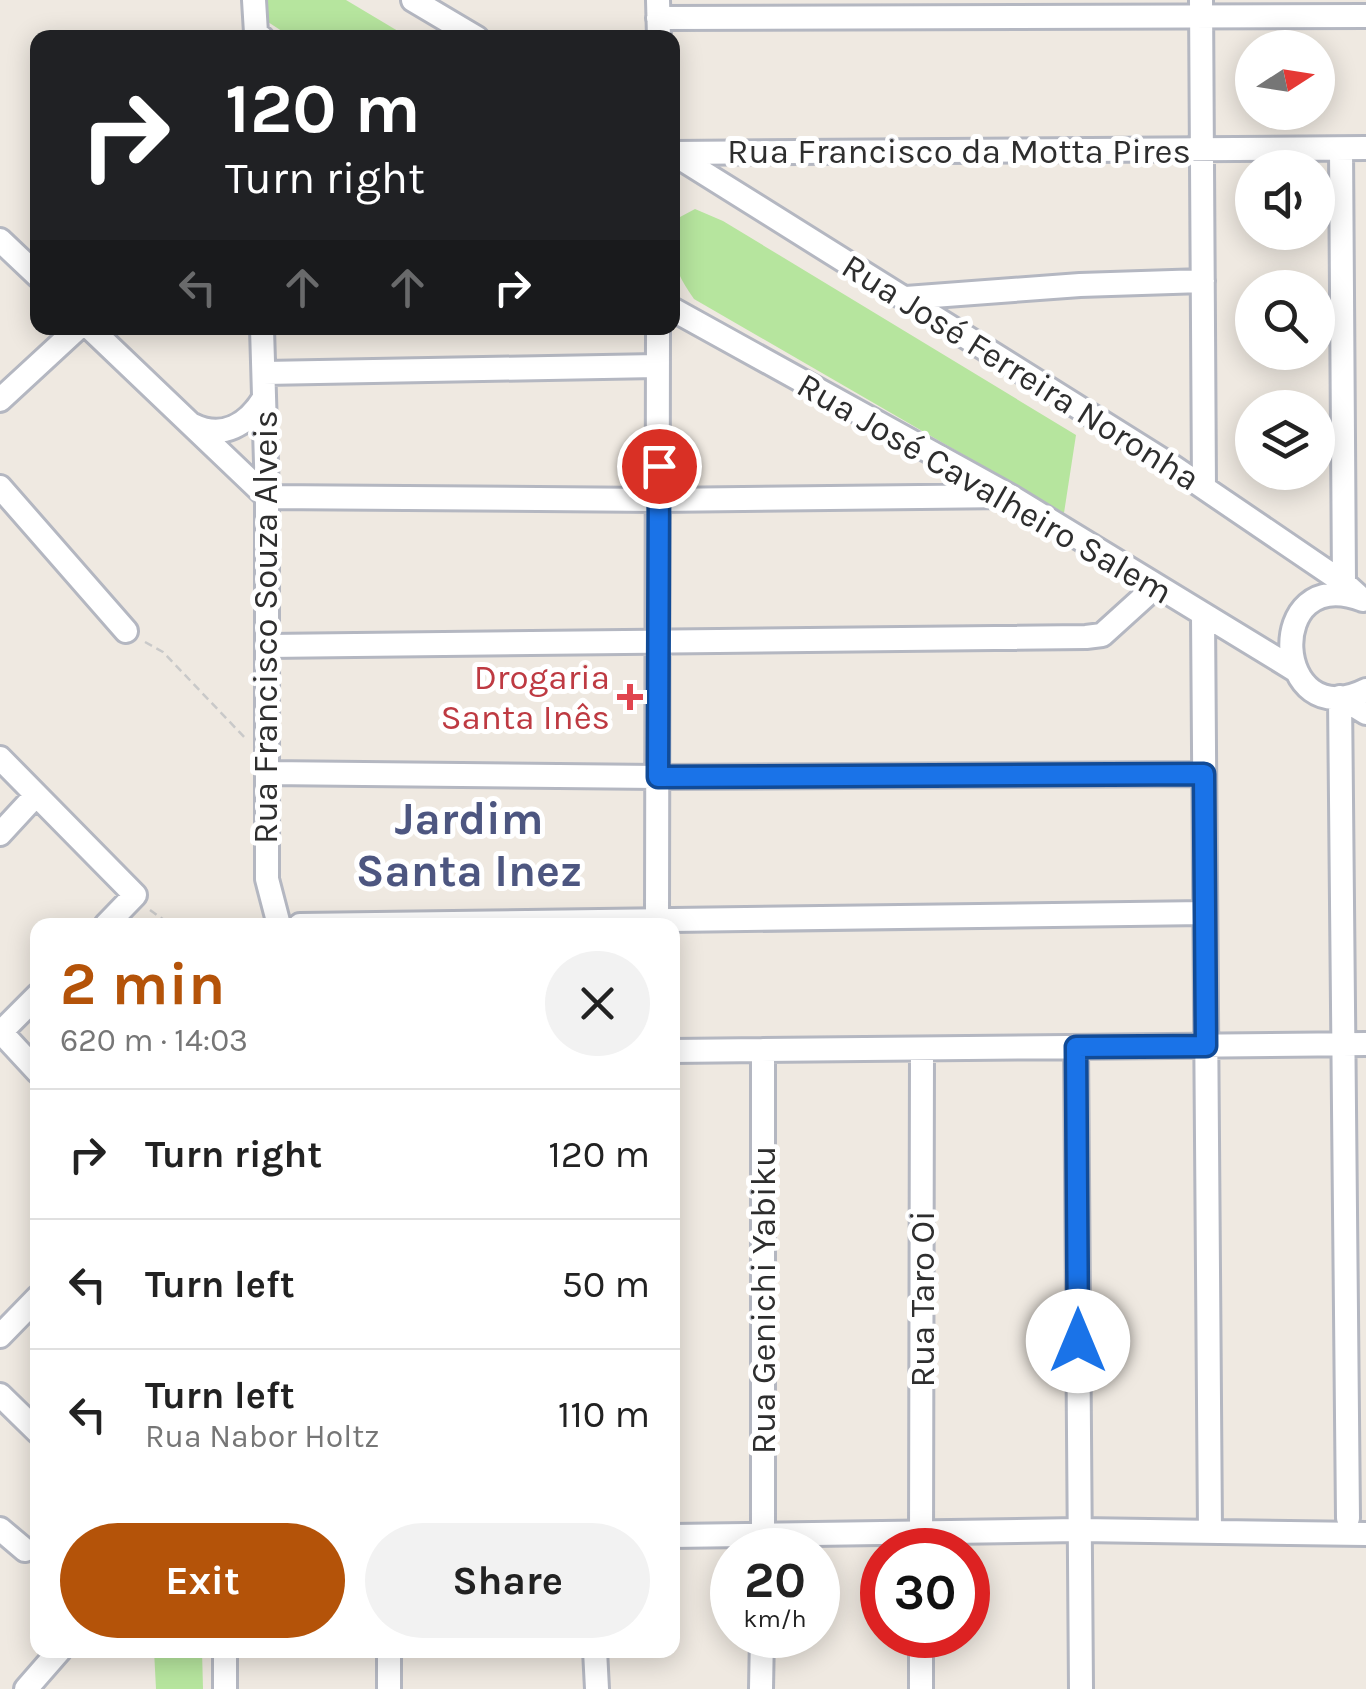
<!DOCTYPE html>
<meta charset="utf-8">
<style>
body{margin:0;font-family:Karla,sans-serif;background:#f2f2f2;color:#222;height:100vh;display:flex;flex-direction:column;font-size:38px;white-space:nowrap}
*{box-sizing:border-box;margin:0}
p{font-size:32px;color:#767676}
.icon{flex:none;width:55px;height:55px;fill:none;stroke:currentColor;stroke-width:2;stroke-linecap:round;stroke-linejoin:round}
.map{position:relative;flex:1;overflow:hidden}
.panel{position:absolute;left:30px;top:918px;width:650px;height:740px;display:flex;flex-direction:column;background:#fff;border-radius:20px;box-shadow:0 5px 25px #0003}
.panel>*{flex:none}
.hud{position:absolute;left:30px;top:30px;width:650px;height:305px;border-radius:20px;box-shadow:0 5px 25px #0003;background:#202124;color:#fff;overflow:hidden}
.needle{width:65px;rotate:78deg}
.buttons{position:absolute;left:1235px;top:30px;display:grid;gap:20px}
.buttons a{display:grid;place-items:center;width:100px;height:100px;border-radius:50%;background:#fff;box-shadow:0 5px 25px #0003;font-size:50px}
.speed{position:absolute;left:710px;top:1528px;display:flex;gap:20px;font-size:50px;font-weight:700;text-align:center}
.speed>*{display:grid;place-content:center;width:130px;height:130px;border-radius:50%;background:#fff;box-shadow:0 5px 25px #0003;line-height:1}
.speed small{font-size:25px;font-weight:400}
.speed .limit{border:15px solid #d22;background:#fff;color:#111}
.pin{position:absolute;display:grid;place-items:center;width:85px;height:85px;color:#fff;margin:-42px;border:5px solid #fff;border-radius:50%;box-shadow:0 2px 10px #0007}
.me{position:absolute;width:110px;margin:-55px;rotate:0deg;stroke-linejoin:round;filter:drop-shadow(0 0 8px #0008)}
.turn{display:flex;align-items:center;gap:35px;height:210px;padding:0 30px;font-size:45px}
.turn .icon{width:130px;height:130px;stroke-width:2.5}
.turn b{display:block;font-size:70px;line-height:85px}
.lanes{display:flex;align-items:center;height:95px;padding:0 30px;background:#0003;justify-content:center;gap:50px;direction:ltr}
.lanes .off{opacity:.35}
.round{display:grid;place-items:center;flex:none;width:105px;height:105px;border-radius:52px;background:#f2f2f2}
.head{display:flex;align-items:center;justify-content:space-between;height:170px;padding:0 30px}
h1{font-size:60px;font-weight:700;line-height:75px;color:#b45309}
.primary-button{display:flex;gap:20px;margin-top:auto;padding:20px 30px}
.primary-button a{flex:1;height:115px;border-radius:60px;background:#b45309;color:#fff;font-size:40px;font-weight:700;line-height:115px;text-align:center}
.primary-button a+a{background:#f2f2f2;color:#222}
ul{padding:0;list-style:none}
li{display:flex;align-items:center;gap:30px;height:130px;padding:0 30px;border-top:2px solid #e0e0e0}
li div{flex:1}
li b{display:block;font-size:38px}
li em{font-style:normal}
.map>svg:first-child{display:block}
</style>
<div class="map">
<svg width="1366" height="1689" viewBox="0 0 1366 1689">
<rect width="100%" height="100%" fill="#efe9e1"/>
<path fill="#b6e59e" d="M267,0H346L408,37H291L268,22Z
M695,209L723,221L1076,435L1064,513L694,299C671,266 671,256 680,217Z
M154,1650H202L203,1689H156Z"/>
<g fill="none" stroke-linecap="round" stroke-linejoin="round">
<defs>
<path id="minor" d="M254,0L256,33L262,38
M413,0L477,38
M658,0L659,38
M1201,0L1204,487
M658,18L1366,16
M1341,149L1344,583
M672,153L1172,466L1344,583L1363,600
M672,153L1366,148
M0,240L38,276
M906,298L1080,285L1203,281
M672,309L1010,496L1295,670
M90,328L267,497L659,500L1010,496
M262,328L267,497V879L279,925
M264,373L657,366
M0,400L78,328
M193,425C223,440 248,424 264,398
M0,487L126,631
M1363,600C1262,561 1272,737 1366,690
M1203,616L1210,1532
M267,646L1086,637L1102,635L1155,587
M1340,697L1348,1518
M1340,697L1366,713
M0,758L135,895L106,925
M267,773L658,777L1204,774
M0,834L36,795
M300,925L1205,913
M657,925L658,328
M0,1031L38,1072
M1,1032L38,995
M1076,1047L1081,1689
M672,1051L1366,1044
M0,1336L38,1297
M0,1395L38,1432
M0,1529L25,1550
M672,1536L1079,1530L1366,1534
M763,1550V1050
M921,1550L922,1049
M225,1650V1689
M595,1650L597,1689
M26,1689L60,1650
M389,1689V1650
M761,1689L762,1635
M921,1689V1635"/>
</defs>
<use href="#minor" stroke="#b4b7c1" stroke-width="28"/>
<path stroke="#c9c9c9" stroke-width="2.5" stroke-dasharray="8 5" stroke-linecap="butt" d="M145,642L163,652L247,740
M150,910L171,925"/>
<use href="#minor" stroke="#fff" stroke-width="22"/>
</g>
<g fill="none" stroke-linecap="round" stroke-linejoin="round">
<defs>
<path id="route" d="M659,466L658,777L1204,774L1206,1046L1076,1047L1078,1341"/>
</defs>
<use href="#route" stroke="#114b97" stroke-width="25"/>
<use href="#route" stroke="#1a73e8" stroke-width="18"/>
</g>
<path fill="#e0444e" stroke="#fff" stroke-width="4" d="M625 682h10v10h10v10h-10v10h-10v-10h-10v-10h10z"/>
<g text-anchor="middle" stroke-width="10" stroke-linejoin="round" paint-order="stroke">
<g font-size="35" fill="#2e2e2e" stroke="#fff">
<text x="959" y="163">Rua Francisco da Motta Pires</text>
<text transform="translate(1021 372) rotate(32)" y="12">Rua José Ferreira Noronha</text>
<text transform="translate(985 488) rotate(30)" y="12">Rua José Cavalheiro Salem</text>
<text transform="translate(265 627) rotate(-90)" y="12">Rua Francisco Souza Alveis</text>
<text transform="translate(922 1299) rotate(-90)" y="12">Rua Taro Oi</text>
<text transform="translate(763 1300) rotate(-90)" y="12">Rua Genichi Yabiku</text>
</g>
<g font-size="35" fill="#be3a42" stroke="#fff" text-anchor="end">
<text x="610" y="689">Drogaria<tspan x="610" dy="40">Santa Inês</tspan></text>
</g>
<g font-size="45" font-weight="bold" fill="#4d5680" stroke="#fff">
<text x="469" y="834">Jardim<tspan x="469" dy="52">Santa Inez</tspan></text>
</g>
</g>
</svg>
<div class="buttons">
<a><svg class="needle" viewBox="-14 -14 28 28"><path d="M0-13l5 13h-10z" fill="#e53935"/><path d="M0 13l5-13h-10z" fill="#767676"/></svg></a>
<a><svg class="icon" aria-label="sound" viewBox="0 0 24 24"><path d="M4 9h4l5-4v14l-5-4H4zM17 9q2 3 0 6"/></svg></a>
<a><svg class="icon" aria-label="search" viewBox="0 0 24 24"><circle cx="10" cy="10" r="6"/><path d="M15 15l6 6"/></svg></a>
<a><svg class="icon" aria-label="layers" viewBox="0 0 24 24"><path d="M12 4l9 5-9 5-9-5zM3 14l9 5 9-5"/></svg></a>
</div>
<div class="speed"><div>20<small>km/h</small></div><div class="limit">30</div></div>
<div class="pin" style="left:659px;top:466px;background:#d93025"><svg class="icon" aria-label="arrive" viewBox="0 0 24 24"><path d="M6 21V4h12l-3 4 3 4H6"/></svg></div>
<svg class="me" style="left:1078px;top:1341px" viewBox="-20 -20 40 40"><circle r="19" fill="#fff"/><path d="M0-13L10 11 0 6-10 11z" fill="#1a73e8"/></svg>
<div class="hud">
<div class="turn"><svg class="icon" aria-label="right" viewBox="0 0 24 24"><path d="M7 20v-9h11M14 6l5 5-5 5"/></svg><div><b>120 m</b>Turn right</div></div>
<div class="lanes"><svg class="icon off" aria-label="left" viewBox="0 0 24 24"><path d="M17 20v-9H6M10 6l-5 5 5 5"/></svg><svg class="icon off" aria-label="ahead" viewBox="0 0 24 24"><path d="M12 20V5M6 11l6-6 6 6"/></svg><svg class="icon off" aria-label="ahead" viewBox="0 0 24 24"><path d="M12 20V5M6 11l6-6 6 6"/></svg><svg class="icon" aria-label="right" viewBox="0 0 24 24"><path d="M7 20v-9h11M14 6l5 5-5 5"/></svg></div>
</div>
<section class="panel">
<div class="head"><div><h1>2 min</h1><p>620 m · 14:03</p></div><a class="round"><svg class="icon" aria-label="close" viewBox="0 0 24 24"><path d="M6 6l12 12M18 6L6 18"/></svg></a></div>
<ul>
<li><svg class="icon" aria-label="right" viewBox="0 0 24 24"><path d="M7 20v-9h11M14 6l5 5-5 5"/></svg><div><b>Turn right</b></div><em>120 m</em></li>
<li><svg class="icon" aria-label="left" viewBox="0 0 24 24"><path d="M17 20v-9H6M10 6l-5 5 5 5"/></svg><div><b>Turn left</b></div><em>50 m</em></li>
<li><svg class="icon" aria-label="left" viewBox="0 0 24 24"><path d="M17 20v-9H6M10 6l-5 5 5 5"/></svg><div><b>Turn left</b><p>Rua Nabor Holtz</p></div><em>110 m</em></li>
</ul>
<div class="primary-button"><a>Exit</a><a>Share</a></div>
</section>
</div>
